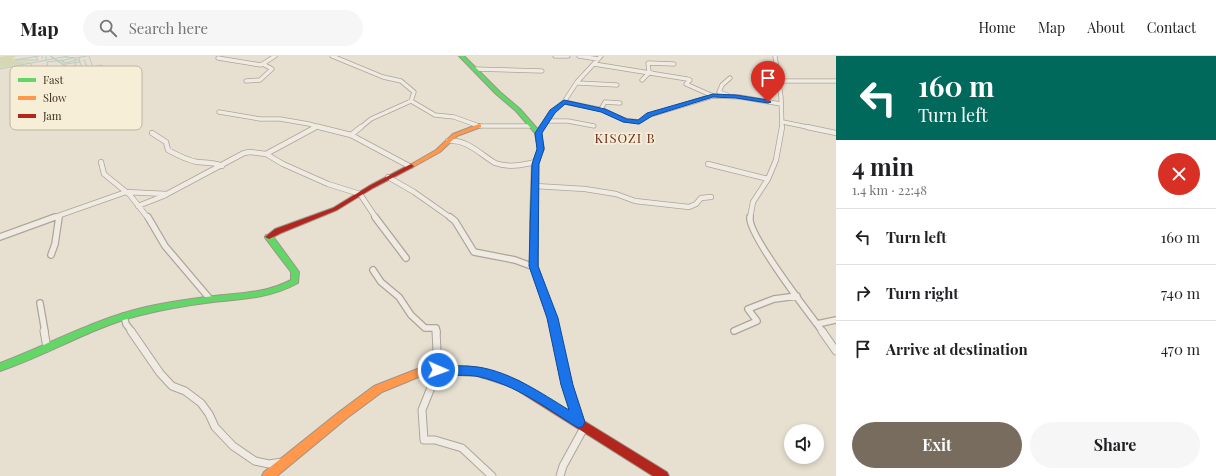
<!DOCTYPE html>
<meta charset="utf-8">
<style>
body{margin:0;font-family:"Playfair Display",serif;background:#f6f6f6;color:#202124;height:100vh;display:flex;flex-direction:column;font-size:15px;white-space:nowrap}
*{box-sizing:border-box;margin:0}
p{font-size:13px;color:#757577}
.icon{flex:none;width:22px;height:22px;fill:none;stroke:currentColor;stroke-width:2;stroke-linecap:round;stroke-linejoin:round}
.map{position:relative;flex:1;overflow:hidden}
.sheet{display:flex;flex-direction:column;background:#fff;width:380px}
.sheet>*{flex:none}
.guide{background:#00695c;color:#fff;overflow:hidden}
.tools{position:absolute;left:784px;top:368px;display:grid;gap:8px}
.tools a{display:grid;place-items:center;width:40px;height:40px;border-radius:50%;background:#fff;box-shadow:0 2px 6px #0003;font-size:20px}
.pin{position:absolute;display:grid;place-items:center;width:34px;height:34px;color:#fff;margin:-41px -17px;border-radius:50% 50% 50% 0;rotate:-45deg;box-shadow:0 0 4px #0007}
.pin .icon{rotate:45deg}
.me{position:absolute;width:44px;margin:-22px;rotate:92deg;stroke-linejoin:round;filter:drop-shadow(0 0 3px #0008)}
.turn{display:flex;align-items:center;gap:14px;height:84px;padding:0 16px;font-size:18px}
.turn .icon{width:52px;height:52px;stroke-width:2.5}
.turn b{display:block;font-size:28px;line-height:34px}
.round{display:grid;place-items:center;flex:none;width:42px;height:42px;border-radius:21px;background:#f6f6f6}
.overview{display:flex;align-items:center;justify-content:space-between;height:68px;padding:0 16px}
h1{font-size:24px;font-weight:700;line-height:30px}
.action{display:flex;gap:8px;margin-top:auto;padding:8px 16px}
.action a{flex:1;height:46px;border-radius:24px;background:#786c5e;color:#fff;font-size:16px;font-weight:700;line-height:46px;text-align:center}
.action a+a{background:#f6f6f6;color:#202124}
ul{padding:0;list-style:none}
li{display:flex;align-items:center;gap:12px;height:56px;padding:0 16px;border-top:1px solid #e0e0e0}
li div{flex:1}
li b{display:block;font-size:15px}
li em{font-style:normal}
header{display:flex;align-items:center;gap:24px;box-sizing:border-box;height:56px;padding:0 20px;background:#fff;border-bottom:1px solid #e0e0e0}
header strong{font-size:19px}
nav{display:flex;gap:22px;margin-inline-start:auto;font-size:14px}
.search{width:280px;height:36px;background:#f6f6f6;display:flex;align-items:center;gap:10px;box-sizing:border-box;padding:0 14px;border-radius:22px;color:#757577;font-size:15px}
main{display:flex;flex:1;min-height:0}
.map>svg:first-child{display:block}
</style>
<header>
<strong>Map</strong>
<div class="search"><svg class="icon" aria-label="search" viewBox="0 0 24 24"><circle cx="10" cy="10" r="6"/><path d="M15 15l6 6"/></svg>Search here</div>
<nav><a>Home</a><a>Map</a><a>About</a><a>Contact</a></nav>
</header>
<main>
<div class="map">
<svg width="836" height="420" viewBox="0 0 836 420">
<rect width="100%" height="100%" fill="#e7e0d1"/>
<path fill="#d6d7b3" d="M5,0H16L12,3H17L13,5L32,6L0,12V1Z"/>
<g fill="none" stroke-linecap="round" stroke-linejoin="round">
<path stroke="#bcccc2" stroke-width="1" d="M42,0V2
M46,0V4
M50,0L81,21L51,0
M36,1L38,4H15L39,0
M65,1L76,2L87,0
M80,1L79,4L85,19L95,17L89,0
M74,2L76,4L65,7L63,5Z
M63,4L47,6L49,22L64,21L66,16
M76,4H79
M84,4L89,15
M61,5L67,10
M75,5L76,10
M66,8L80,6
M76,10L77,14L66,16V12Z
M93,11L102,9L106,13L94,16
M0,13L68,0
M48,13L58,11V14L66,12
M69,15L71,19L70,24H74L77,14
M49,18L65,16
M43,20L38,34L43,33L45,25L49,22
M81,20L85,19L87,22L82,23
M86,20L95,19
M35,21L49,19
M11,22L17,20L20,9
M64,22L62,23L74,22
M87,22L91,35
M88,22L96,21
M48,24L45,33H49
M57,24L62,23
M74,24L82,23L80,17L77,16
M61,27L71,25L70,24
M76,28L81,27V24
M76,30L86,28
M27,32L29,31L28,27L35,21L31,8
M35,32L42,20
M30,33L39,21
M79,33L89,30"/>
<defs>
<path id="street-far3" d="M332,0L383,21L401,25L414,36L411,45L435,59L454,61L479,70H531
M555,0H568
M579,0L598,3
M775,0L781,41L782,72
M218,2L261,9L275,0
M474,13L542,15
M652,17L649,16L648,7L674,8
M642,24L649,17
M246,25L260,24L272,13L263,8
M779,25H836
M578,27L617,29
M727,39L719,36L722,29L730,22
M713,40L740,41L781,48
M564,46L603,54L625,64L639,66L650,59L713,40L686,28L690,24L687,23L594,8
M601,53L605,46L620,47
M219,56L260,63H280L309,68L322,72
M547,65H568L594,70
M783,66L812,72
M314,72L318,70
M360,72L371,63L411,45
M541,72L552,56L564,46L577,26L601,0"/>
<path id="street-far2" d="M319,71L351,79L409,110
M807,71L836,77
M152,77L166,86L168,94C177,99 187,104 197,106C206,107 214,106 222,110
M538,77L542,71
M351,79L361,71
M448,85C467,83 480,98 495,107C509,112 522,109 536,106
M266,98L283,108L328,128L360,138L376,162
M101,106L104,118L130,139L148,162
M708,108L768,123
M388,121L414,136L451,162
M535,130L585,133L616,138L635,145L689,151L696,148L701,142L711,141
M138,150L166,139
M52,162L126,136L167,138L244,97L250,96L266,98L316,71
M59,162V160
M750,162L753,146L768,123L776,104L782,71"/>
<path id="street-far1" d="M148,161L165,190L210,243
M375,161L406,202
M450,161L455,165L474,196L515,204L534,211
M750,161C747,177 810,259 823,276
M0,181L55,161
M51,199L55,188L59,161
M373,214L381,226L399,241L411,259L425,272H436L437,276
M40,247L45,276
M124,260L126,268L132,276
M817,268L836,264
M734,275L757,265L748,253L774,243L797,240"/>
<path id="street" d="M44,275L47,292
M131,275L160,317L172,330L185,335L201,347L209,358L215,371L233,390L255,405L269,408L282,406
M436,275L438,314L422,354L424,384H435L462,392L492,420
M822,275L836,295
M560,420L563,410L585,370"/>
<path id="fast" d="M459,0H464L500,36L520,53L541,77L544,93L538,108V167L537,169H531L530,167L532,108L538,93L535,77L516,55L496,38Z
M266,179H272L299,216L298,227C271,242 243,243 213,246C189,249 165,253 141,259C92,271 48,299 0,315V307C48,289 92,264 142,252C166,246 190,243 214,240C241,237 267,237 291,224V216L266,183L265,181Z"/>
<path id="slow" d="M479,68L481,69V71L457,80L440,96L413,111L411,112L408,110L436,94L453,78Z
M531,165H537L538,167V211L556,262L572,329L584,366L583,369L579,371L575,369L574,366L562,329L548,262L530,211V167Z
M438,310L478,312L487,315L489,318L487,321L484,322L478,320L438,318L421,320L382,336L347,362L277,420H262L264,416L339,356L374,330L420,312Z"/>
<path id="jam" d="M411,108L414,110L413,111L373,132L337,154L281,177L269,183L265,181L275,173L333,152L369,130Z
M484,314L519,325L667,416L669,420H653L512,331L481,321L479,318L481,315Z"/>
</defs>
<use href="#street-far3" stroke="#ada599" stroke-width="5"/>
<use href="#street-far2" stroke="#ada599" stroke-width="6"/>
<use href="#street-far1" stroke="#ada599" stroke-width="8"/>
<use href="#street" stroke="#ada599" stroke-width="9"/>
<use href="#fast" stroke="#9c958a" stroke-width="2"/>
<use href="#slow" stroke="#9c958a" stroke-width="2"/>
<use href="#jam" stroke="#9c958a" stroke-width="2"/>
<use href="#street-far3" stroke="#efebe3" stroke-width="3.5"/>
<use href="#street-far2" stroke="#efebe3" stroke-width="4.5"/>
<use href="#street-far1" stroke="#efebe3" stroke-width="5.5"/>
<use href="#street" stroke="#efebe3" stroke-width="7"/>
<use href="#fast" fill="#63d668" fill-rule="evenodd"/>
<use href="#slow" fill="#ff974d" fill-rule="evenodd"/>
<use href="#jam" fill="#b3261e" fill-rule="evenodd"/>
</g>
<path fill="#1a73e8" stroke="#114b97" d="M713,38L736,39L768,44L771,46L768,47L736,42L713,41L652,60L639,68L623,66L601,56L565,48L555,57L542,77L544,93L539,108L538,210L558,262L573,329L585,366L583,370L579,372L575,370C545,351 515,329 480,321C465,317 448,322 434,317L432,314L434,311L438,310C451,310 465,309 478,311C511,316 541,337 569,354L561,329L547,262L529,210L532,108L537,93L535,77L550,54L564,44L605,53L627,63L638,64L647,57Z"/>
<g text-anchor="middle" stroke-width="3.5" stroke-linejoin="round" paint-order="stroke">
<g font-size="13" letter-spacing="1" fill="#6b2e1e" stroke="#f7eed8">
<text x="625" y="87">KISOZI B</text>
</g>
</g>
<rect x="10" y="10" width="132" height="64" rx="6" fill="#f7eed8" stroke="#bfb4a1" stroke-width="1"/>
<rect x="18" y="22" width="18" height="4" fill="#63d668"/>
<rect x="18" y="40" width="18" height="4" fill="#ff974d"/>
<rect x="18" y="58" width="18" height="4" fill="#b3261e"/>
<g font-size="11" fill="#3d2e20">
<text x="43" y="28">Fast</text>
<text x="43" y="46">Slow</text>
<text x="43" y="64">Jam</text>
</g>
</svg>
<div class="tools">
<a><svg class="icon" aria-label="sound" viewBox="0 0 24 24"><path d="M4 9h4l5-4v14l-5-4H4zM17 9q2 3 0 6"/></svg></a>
</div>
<div class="pin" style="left:768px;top:46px;background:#d93025"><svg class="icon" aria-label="arrive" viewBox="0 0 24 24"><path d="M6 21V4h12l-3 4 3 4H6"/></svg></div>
<svg class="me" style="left:438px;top:314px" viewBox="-20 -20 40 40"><circle r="17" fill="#1a73e8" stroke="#fff" stroke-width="3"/><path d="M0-11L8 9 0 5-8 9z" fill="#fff"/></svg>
</div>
<section class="sheet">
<div class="guide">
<div class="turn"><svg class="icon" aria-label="left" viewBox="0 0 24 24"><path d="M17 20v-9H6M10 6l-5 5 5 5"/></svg><div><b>160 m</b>Turn left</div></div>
</div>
<div class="overview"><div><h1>4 min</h1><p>1.4 km · 22:48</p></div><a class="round" style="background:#d93025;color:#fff"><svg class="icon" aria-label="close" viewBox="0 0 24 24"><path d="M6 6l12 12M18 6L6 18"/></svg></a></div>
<ul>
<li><svg class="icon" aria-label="left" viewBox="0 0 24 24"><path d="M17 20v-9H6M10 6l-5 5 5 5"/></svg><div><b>Turn left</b></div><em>160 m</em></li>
<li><svg class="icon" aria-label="right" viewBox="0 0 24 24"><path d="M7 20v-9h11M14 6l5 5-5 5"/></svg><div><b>Turn right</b></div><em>740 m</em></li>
<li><svg class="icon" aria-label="arrive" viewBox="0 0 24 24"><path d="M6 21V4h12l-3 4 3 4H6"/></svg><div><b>Arrive at destination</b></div><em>470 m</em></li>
</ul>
<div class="action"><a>Exit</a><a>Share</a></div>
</section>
</main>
